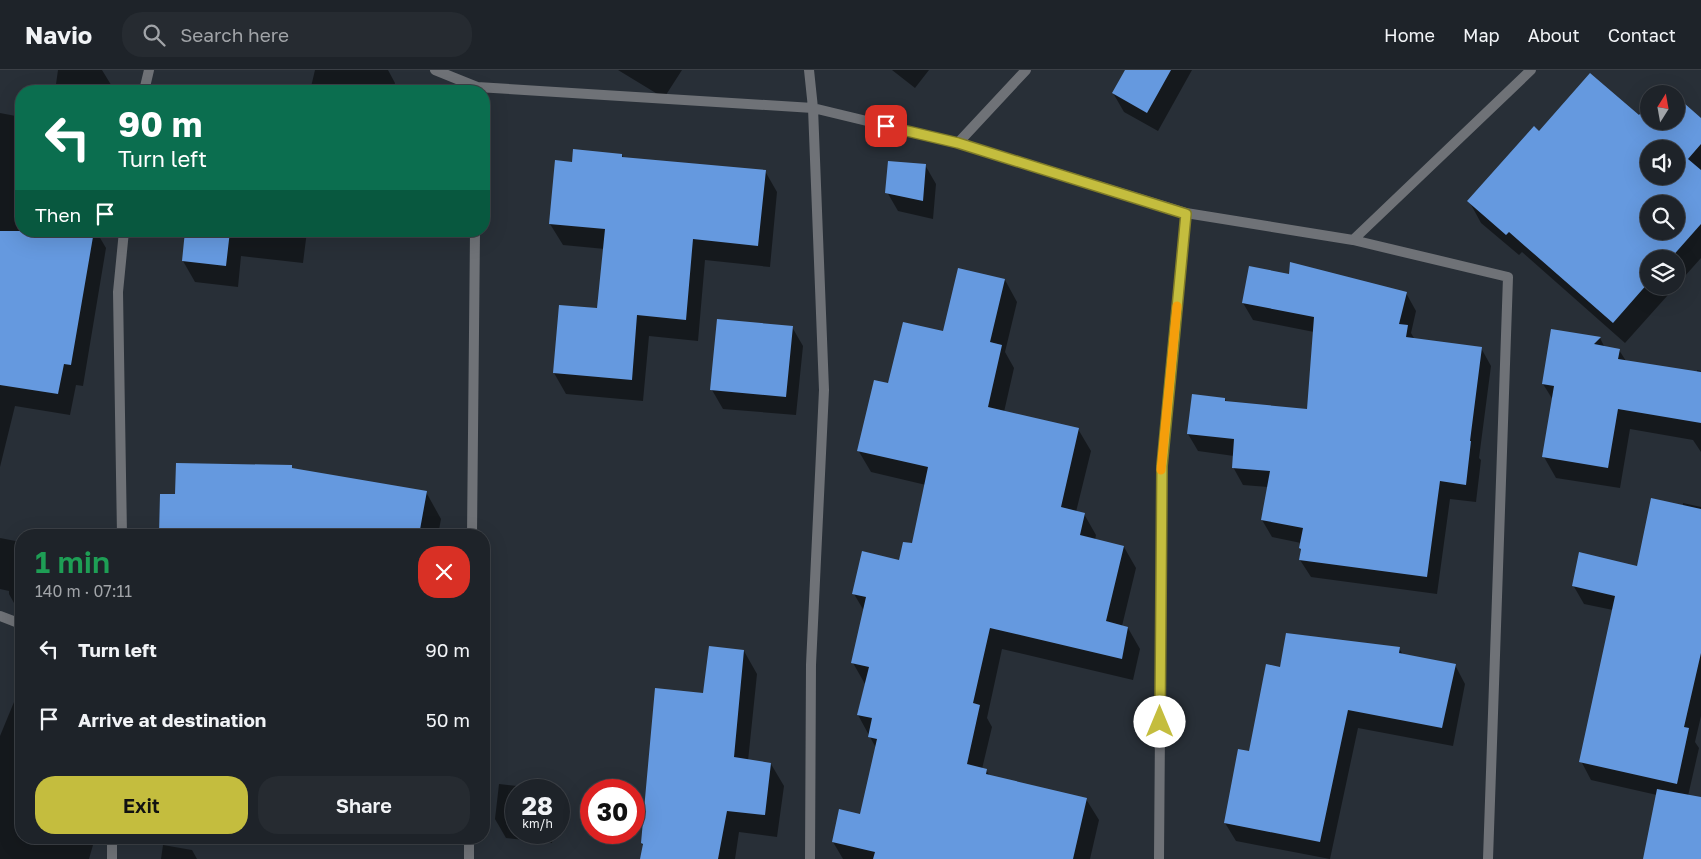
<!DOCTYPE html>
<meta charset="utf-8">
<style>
body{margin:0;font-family:"Golos Text",sans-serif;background:#262b31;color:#f1f3f6;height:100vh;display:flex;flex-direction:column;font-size:19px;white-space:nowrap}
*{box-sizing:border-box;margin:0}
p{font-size:16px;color:#a1a4a8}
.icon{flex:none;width:28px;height:28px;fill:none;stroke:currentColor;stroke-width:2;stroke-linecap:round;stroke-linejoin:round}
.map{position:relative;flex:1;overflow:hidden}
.details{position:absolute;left:15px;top:459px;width:475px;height:315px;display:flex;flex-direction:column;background:#1e2329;border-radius:20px;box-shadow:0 5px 20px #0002,0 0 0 1px #3c4046}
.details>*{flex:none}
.hud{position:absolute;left:15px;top:15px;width:475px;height:152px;border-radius:20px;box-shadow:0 5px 20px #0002,0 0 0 1px #3c4046;background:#0b6e4f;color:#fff;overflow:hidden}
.needle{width:32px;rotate:11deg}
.fabs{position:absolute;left:1640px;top:15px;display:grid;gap:10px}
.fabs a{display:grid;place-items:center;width:45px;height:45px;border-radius:50%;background:#1e2329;box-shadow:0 5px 20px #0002,0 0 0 1px #3c4046;font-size:25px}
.speed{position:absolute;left:505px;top:709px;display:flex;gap:10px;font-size:25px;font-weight:700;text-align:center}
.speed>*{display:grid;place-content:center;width:65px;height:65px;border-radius:50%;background:#1e2329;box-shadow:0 5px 20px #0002,0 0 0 1px #3c4046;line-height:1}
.speed small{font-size:12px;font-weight:400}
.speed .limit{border:8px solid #d22;background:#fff;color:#111}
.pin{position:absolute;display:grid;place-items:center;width:42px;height:42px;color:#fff;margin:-21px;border-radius:10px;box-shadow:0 2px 8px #0006}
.me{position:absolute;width:55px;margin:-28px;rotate:0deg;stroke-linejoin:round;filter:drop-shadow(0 0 4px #0008)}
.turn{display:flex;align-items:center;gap:18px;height:105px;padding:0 20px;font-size:22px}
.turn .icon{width:65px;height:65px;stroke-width:2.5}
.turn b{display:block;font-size:35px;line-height:42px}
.then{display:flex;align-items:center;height:48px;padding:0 20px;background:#0003;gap:10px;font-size:19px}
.round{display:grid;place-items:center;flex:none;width:52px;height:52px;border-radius:20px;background:#262b31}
.head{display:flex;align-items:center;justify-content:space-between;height:85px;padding:0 20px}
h1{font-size:30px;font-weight:600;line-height:38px;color:#1e9e55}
.button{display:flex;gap:10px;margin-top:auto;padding:10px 20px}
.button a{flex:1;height:58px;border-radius:20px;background:#c4bd3e;color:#111;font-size:20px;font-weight:600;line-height:58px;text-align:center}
.button a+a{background:#262b31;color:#f1f3f6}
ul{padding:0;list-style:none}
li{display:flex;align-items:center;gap:15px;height:70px;padding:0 20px}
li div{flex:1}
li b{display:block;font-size:19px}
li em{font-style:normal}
header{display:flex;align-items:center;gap:30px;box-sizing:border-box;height:70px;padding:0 25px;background:#1e2329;border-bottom:1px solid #3c4046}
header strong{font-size:24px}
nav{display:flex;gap:28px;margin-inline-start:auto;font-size:18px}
.search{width:350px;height:45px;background:#262b31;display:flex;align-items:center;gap:12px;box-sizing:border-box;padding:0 18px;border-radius:20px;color:#a1a4a8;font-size:19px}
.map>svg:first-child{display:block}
</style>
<header>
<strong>Navio</strong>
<div class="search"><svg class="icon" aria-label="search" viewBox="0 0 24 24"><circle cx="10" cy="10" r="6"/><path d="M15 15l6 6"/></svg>Search here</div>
<nav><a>Home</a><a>Map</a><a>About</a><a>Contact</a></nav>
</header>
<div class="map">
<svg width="1701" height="789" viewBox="0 0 1701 789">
<rect width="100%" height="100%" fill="#282f37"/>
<path fill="#0007" fill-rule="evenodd" d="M58,0H102L113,18L112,21H55Z
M315,0H388L395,13L393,21H310Z
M618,0H682L664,28Z
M892,0H929L915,18Z
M1126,0H1192L1158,61L1124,42L1113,23Z
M0,43L21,47V161H96L106,178L83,316L76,315L70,345L15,336L0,397Z
M1639,47L1649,51L1701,50V188L1676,216V189H1649V216H1676L1625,273L1522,182L1519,185L1481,153L1469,131L1539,62ZM1649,79H1676V106H1649ZM1649,134H1676V161H1649Z
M622,85L624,88L765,101L777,122L770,197L705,190L698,271L649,266L643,331L566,324L554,303L598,240L605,179L563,175L550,154L573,94Z
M925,95L936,114L933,149L898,141L887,122Z
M180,161H307L303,193L241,186L238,217L195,212L183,191L185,171Z
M1290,206L1406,223L1416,241L1411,263L1415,270L1481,278L1491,296L1479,388L1481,390L1476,432L1450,429L1437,524L1311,507L1300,490L1301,473L1272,467L1262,450L1268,417L1243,415L1233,397L1234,386L1198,381L1188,364L1225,329L1227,333L1309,341L1314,262L1253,250L1243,233Z
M1005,210L1017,232L1005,282L1014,298L1004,342L1078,359L1091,381L1076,442L1084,444L1096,465L1095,470L1124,477L1136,498L1122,556L1128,558L1140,579L1133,610L1002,579L987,648L992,657L982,699L986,700L990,706L1086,729L1099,750L1090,789H843L833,772L861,745L876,678L858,645L865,614L853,593L864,541L854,524L900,492L912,475L926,415L871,402L858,380L889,315L944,262Z
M792,257L803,276L796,345L723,339L712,320Z
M1600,268L1605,278L1619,280L1626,291L1697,303V300L1701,301V382L1693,370L1630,359L1620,418L1556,408L1544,387L1553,330L1543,314Z
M291,397L293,399L426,422L441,449L438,465H161L176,425Z
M1683,433L1701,437V646L1695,672L1699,678L1688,726L1701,729V789H1644L1657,725L1591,710L1581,691L1613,540L1584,534L1573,515L1638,497L1683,436Z
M0,468L21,472V543L19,542L9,524V521L0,519Z
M1399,578L1403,585L1455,595L1465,614L1453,676L1358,658L1330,789L1236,771L1225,753L1281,598Z
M744,581L757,604L748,691L771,694L784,716L777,767L739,762L735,789H641L643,776L642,773L704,624Z
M21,615V768H95L89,789H0V666Z
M499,714L545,719L516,720V762H553L552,773L506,768L495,749Z
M163,775L192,780L197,789H161Z"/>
<path fill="#6599df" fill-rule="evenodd" d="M1125,0H1171L1147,43L1112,23Z
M1590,3L1639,45L1649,34V51H1676V26L1701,48V74L1688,89L1701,100V154L1670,189H1649V212L1613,253L1509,162L1506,165L1467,131L1534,56L1539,61ZM1649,79H1676V106H1649ZM1649,134H1676V161H1649Z
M1665,16L1674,24H1658Z
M573,79L622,84V87L766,100L758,176L693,169L686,250L637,245L632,310L553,303L559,235L597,238L605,159L549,154L555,90L572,92Z
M888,91L926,94L923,131L885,123Z
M0,161H94L71,295L64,294L58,324L0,315Z
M185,161H230L226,196L182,191Z
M1290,192L1407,222L1399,254L1408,255L1406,267L1482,277L1470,371H1471L1466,415L1440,411L1427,507L1299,490L1301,479L1299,478L1303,458L1261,450L1270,401L1232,398L1234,369L1187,364L1192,324L1225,328V331L1307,339L1314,247L1242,233L1249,196L1289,204Z
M958,198L1005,209L990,272L1002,275L988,337L1079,358L1061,437L1085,443L1080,465L1124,476L1106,551L1128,557L1122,589L990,558L973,633L980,635L967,694L987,699L986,704L1087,728L1073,789H873L875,782L832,772L839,739L860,744L877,669L868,667L872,648L857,645L869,597L851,593L866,527L852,524L862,481L899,490L903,472L912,473L928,397L857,381L874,310L888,313L903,252L943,261Z
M717,249L793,256L786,327L710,320Z
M1551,259L1601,267L1594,274L1620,279L1618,289L1701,302V353L1618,339L1608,398L1542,387L1554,316L1542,314Z
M176,393L292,395V398L427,421L419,465H159L160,424H175Z
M1651,428L1701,439V583L1684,657L1689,658L1677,714L1579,692L1615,526L1572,516L1579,482L1637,496Z
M1286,563L1400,577L1399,583L1456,594L1442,658L1348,640L1320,772L1224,753L1238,679L1249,681L1266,594L1280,597Z
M709,576L744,580L734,687L771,693L765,745L727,741L718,789H640L643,774L641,773L655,618L703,623Z
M1657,719L1701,727V789H1643Z"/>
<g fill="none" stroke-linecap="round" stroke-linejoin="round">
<path stroke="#6f7277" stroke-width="10" d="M435,0L477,17L813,38L958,73L1186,143L1353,170L1508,207L1488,789
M809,0L813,38L824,320L811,595L810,789
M144,21L149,0
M958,73L1026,0
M1353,170L1531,0
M122,465L118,222L124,161
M472,465L475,161
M0,546L21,554
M112,789V768
M469,789V768
M1159,789L1162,396L1186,143"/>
</g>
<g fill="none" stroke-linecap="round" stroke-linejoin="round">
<defs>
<path id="route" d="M886,56L958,73L1186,144L1162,396L1160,652"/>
</defs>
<use href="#route" stroke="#7f7b28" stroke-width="12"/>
<use href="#route" stroke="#c4bd3e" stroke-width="9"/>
<path stroke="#f59e0b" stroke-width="9" d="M1161,400L1177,236"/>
</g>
</svg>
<div class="fabs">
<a><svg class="needle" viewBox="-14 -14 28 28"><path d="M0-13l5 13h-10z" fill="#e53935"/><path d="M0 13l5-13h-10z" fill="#a1a4a8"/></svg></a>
<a><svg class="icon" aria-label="sound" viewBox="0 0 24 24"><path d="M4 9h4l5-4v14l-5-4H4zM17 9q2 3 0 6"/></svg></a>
<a><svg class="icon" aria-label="search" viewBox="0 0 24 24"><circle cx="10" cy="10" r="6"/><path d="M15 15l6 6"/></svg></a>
<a><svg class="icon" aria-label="layers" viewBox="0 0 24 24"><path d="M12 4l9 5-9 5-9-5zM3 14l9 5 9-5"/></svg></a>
</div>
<div class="speed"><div>28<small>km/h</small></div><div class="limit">30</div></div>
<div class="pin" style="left:886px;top:56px;background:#d93025"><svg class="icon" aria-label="arrive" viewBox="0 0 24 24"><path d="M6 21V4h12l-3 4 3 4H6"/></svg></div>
<svg class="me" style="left:1160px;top:652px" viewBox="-20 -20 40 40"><circle r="19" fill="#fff"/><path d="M0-13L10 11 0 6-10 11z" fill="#c4bd3e"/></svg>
<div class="hud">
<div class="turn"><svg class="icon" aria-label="left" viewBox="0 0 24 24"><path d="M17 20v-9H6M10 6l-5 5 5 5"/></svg><div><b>90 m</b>Turn left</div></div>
<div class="then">Then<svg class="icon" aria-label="arrive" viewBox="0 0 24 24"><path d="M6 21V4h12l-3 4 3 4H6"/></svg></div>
</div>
<section class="details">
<div class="head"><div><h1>1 min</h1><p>140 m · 07:11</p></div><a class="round" style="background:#d93025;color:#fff"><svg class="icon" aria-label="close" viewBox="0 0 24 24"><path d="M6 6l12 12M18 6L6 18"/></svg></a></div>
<ul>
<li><svg class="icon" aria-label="left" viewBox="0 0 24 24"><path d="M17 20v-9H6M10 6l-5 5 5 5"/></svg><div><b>Turn left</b></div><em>90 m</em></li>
<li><svg class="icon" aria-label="arrive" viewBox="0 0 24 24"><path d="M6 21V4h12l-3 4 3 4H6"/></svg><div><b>Arrive at destination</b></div><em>50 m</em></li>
</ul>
<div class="button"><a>Exit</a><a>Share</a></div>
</section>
</div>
